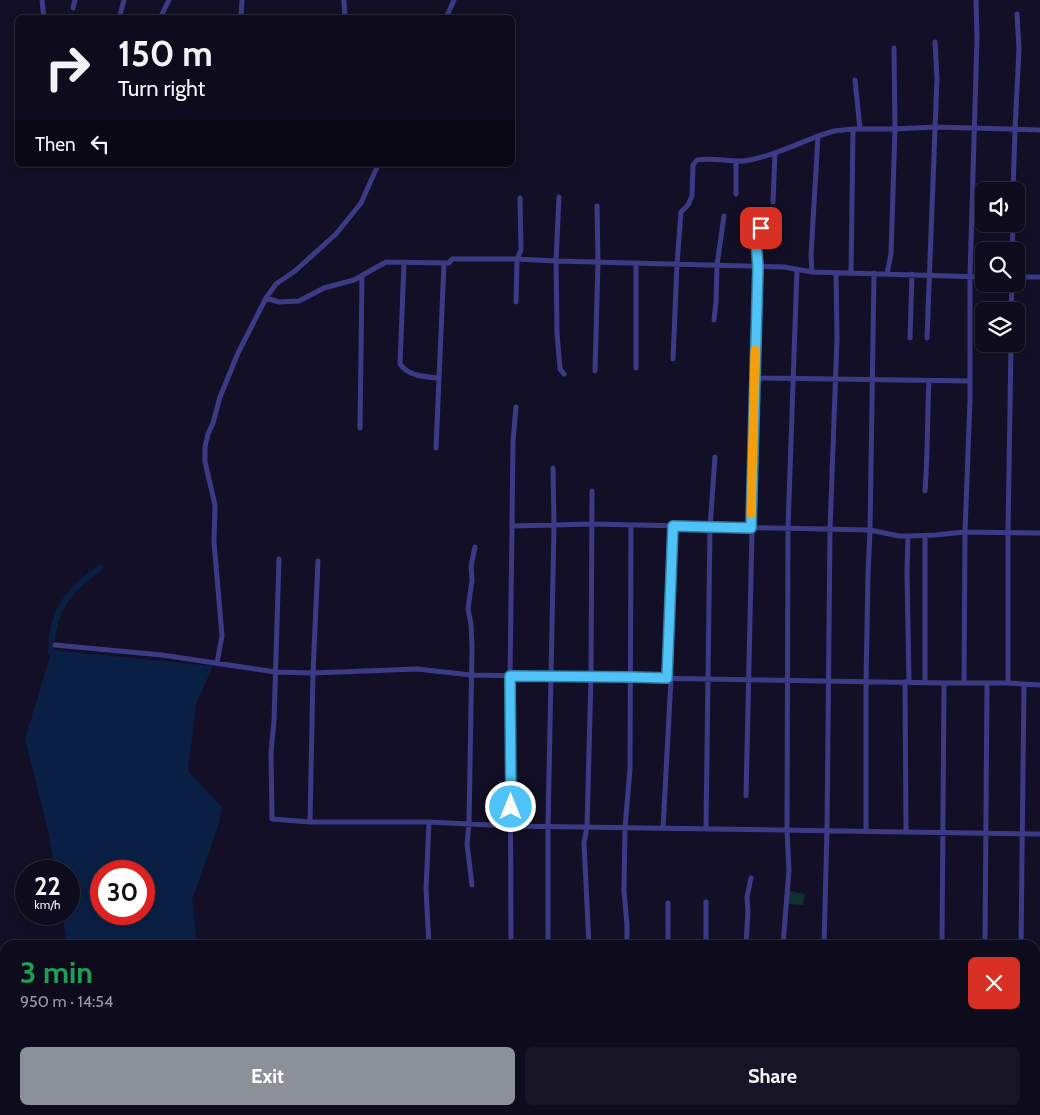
<!DOCTYPE html>
<meta charset="utf-8">
<style>
body{margin:0;font-family:Cabin,sans-serif;background:#171425;color:#f1f3f6;height:100vh;display:flex;flex-direction:column;font-size:19px;white-space:nowrap}
*{box-sizing:border-box;margin:0}
p{font-size:16px;color:#9b9ba3}
.icon{flex:none;width:28px;height:28px;fill:none;stroke:currentColor;stroke-width:2;stroke-linecap:round;stroke-linejoin:round}
.map{position:relative;flex:1;overflow:hidden}
.details{position:absolute;left:0px;top:940px;width:1040px;height:175px;display:flex;flex-direction:column;background:#0e0b1c;border-radius:15px 15px 0 0;box-shadow:0 2px 8px #0003,0 0 0 1px #2e2b3b}
.details>*{flex:none}
.top-card{position:absolute;left:15px;top:15px;width:500px;height:152px;border-radius:8px;box-shadow:0 2px 8px #0003,0 0 0 1px #2e2b3b;background:#0e0b1c;color:#f1f3f6;overflow:hidden}
.fabs{position:absolute;left:975px;top:182px;display:grid;gap:10px}
.fabs a{display:grid;place-items:center;width:50px;height:50px;border-radius:8px;background:#0e0b1c;box-shadow:0 2px 8px #0003,0 0 0 1px #2e2b3b;font-size:25px}
.speed{position:absolute;left:15px;top:860px;display:flex;gap:10px;font-size:25px;font-weight:700;text-align:center}
.speed>*{display:grid;place-content:center;width:65px;height:65px;border-radius:50%;background:#0e0b1c;box-shadow:0 2px 8px #0003,0 0 0 1px #2e2b3b;line-height:1}
.speed small{font-size:12px;font-weight:400}
.speed .limit{border:8px solid #d22;background:#fff;color:#111}
.pin{position:absolute;display:grid;place-items:center;width:42px;height:42px;color:#fff;margin:-21px;border-radius:10px;box-shadow:0 2px 8px #0006}
.me{position:absolute;width:55px;margin:-28px;rotate:0deg;stroke-linejoin:round;filter:drop-shadow(0 0 4px #0008)}
.turn{display:flex;align-items:center;gap:18px;height:105px;padding:0 20px;font-size:22px}
.turn .icon{width:65px;height:65px;stroke-width:2.5}
.turn b{display:block;font-size:35px;line-height:42px}
.then{display:flex;align-items:center;height:48px;padding:0 20px;background:#0003;gap:10px;font-size:19px}
.round{display:grid;place-items:center;flex:none;width:52px;height:52px;border-radius:8px;background:#171425}
.summary{display:flex;align-items:center;justify-content:space-between;height:85px;padding:0 20px}
h1{font-size:30px;font-weight:700;line-height:38px;color:#1e9e55}
.primary-button{display:flex;gap:10px;margin-top:auto;padding:10px 20px}
.primary-button a{flex:1;height:58px;border-radius:8px;background:#8c9099;color:#fff;font-size:20px;font-weight:700;line-height:58px;text-align:center}
.primary-button a+a{background:#171425;color:#f1f3f6}
.map>svg:first-child{display:block}
</style>
<div class="map">
<svg width="1040" height="1115" viewBox="0 0 1040 1115">
<rect width="100%" height="100%" fill="#130f26"/>
<path fill="#12302f" d="M789,891L805,894L803,905L789,904Z"/>
<path fill="#0a1f44" fill-rule="evenodd" d="M52,650L213,666L196,704L188,771L222,807L218,826L192,900L197,945H67L62,914H69V871H55L48,831L25,739ZM101,871H144V914H101Z
M131,1110H261L263,1115H136Z"/>
<g fill="none" stroke-linecap="round" stroke-linejoin="round">
<path stroke="#0a1f44" stroke-width="6" d="M51,651C52,645 52,638 53,632C57,604 77,583 100,568"/>
<path stroke="#3d3a85" stroke-width="5" d="M42,0L44,18
M344,0L345,18
M73,8L75,0
M119,18L124,0
M160,18L169,0
M241,18L242,0
M446,18L454,0
M855,80L860,129
M736,161V194
M1013,191L1015,130L1019,49L1017,14
M559,197L556,261L557,333L560,369L564,374
M773,202L775,153
M1012,251L1013,224
M404,263L400,364C408,376 425,377 439,378
M636,263V368
M812,272L811,255L818,136L834,131L853,129H895L935,127L1040,130
M851,273L853,129
M887,274L891,254L895,129L894,48
M1016,277H1040
M266,298L279,302L299,301L324,288L354,280L386,262L444,263H449L452,259H517L556,261L784,267L812,272L984,277
M516,302L517,259L521,250L520,198
M1011,311L1012,284
M714,320L716,302L717,265L724,216
M910,338L912,274
M927,338L937,78L935,42
M673,359L677,264L681,212L688,205L692,196L693,165L697,160C713,157 728,162 744,161C766,158 796,145 818,136
M595,371L598,262L597,206
M755,378L970,381
M360,428L362,276
M436,448L444,263
M925,491C928,454 927,418 929,381
M512,526L513,441L516,407
M908,536L907,573L909,682
M925,536V682
M279,559L274,721L271,752L272,819L310,822H429L511,826L1040,834
M55,645L162,655L275,672L313,673L417,669L471,675L944,683H1008L1040,685
M217,663L222,636L214,542L215,505L205,462V447L208,434L213,423L220,397L238,353L266,298L276,284L295,271L336,234L361,203L378,165
M667,678L673,526
M905,682L906,831
M964,683L965,532L970,400V276L977,38L976,0
M1008,683V533L1011,344
M746,796L758,266L756,242L761,228L762,219
M310,822L313,673L318,561
M429,822L426,889L429,945
M663,828L671,679
M706,828L710,527L715,457
M866,831V682L868,575L870,530L874,273
M472,885L467,844L469,824L472,648L471,624L468,609L472,580L471,566L475,547
M706,902V945
M511,945L510,676L512,526L592,524L870,530L899,536H908L935,535L965,532L1040,533
M548,945V826L554,525L553,468
M589,945L584,843L587,827L591,677L592,491
M627,945V925L624,891L625,828L630,769L631,525
M668,945V903
M746,945L748,911L747,897L751,878
M783,945L789,870L787,830L788,529L797,269
M824,945L827,830L830,529L837,339L836,273
M942,945L944,683
M985,945L987,683
M1021,945L1024,684
M1035,986H1040
M272,1110V1115
M507,1110V1115
M349,1115V1110
M388,1115V1110
M427,1115V1110
M466,1115V1110
M546,1115V1110
M585,1115V1110
M624,1115V1110
M665,1115V1110
M702,1115V1110
M741,1115V1110
M784,1115L785,1110
M820,1115L821,1110
M861,1115V1110
M899,1115V1110
M938,1115V1110
M980,1115V1110
M1018,1115V1110"/>
</g>
<g fill="none" stroke-linecap="round" stroke-linejoin="round">
<defs>
<path id="route" d="M511,807L510,676L630,677L667,678L673,526L751,528L758,266L756,242L761,228"/>
</defs>
<use href="#route" stroke="#337fa1" stroke-width="12"/>
<use href="#route" stroke="#4fc3f7" stroke-width="9"/>
<path stroke="#f59e0b" stroke-width="9" d="M751,514L755,350"/>
</g>
</svg>
<div class="fabs">
<a><svg class="icon" aria-label="sound" viewBox="0 0 24 24"><path d="M4 9h4l5-4v14l-5-4H4zM17 9q2 3 0 6"/></svg></a>
<a><svg class="icon" aria-label="search" viewBox="0 0 24 24"><circle cx="10" cy="10" r="6"/><path d="M15 15l6 6"/></svg></a>
<a><svg class="icon" aria-label="layers" viewBox="0 0 24 24"><path d="M12 4l9 5-9 5-9-5zM3 14l9 5 9-5"/></svg></a>
</div>
<div class="speed"><div>22<small>km/h</small></div><div class="limit">30</div></div>
<div class="pin" style="left:761px;top:228px;background:#d93025"><svg class="icon" aria-label="arrive" viewBox="0 0 24 24"><path d="M6 21V4h12l-3 4 3 4H6"/></svg></div>
<svg class="me" style="left:511px;top:807px" viewBox="-20 -20 40 40"><circle r="17" fill="#4fc3f7" stroke="#fff" stroke-width="3"/><path d="M0-11L8 9 0 5-8 9z" fill="#fff"/></svg>
<div class="top-card">
<div class="turn"><svg class="icon" aria-label="right" viewBox="0 0 24 24"><path d="M7 20v-9h11M14 6l5 5-5 5"/></svg><div><b>150 m</b>Turn right</div></div>
<div class="then">Then<svg class="icon" aria-label="left" viewBox="0 0 24 24"><path d="M17 20v-9H6M10 6l-5 5 5 5"/></svg></div>
</div>
<section class="details">
<div class="summary"><div><h1>3 min</h1><p>950 m · 14:54</p></div><a class="round" style="background:#d93025;color:#fff"><svg class="icon" aria-label="close" viewBox="0 0 24 24"><path d="M6 6l12 12M18 6L6 18"/></svg></a></div>
<div class="primary-button"><a>Exit</a><a>Share</a></div>
</section>
</div>
